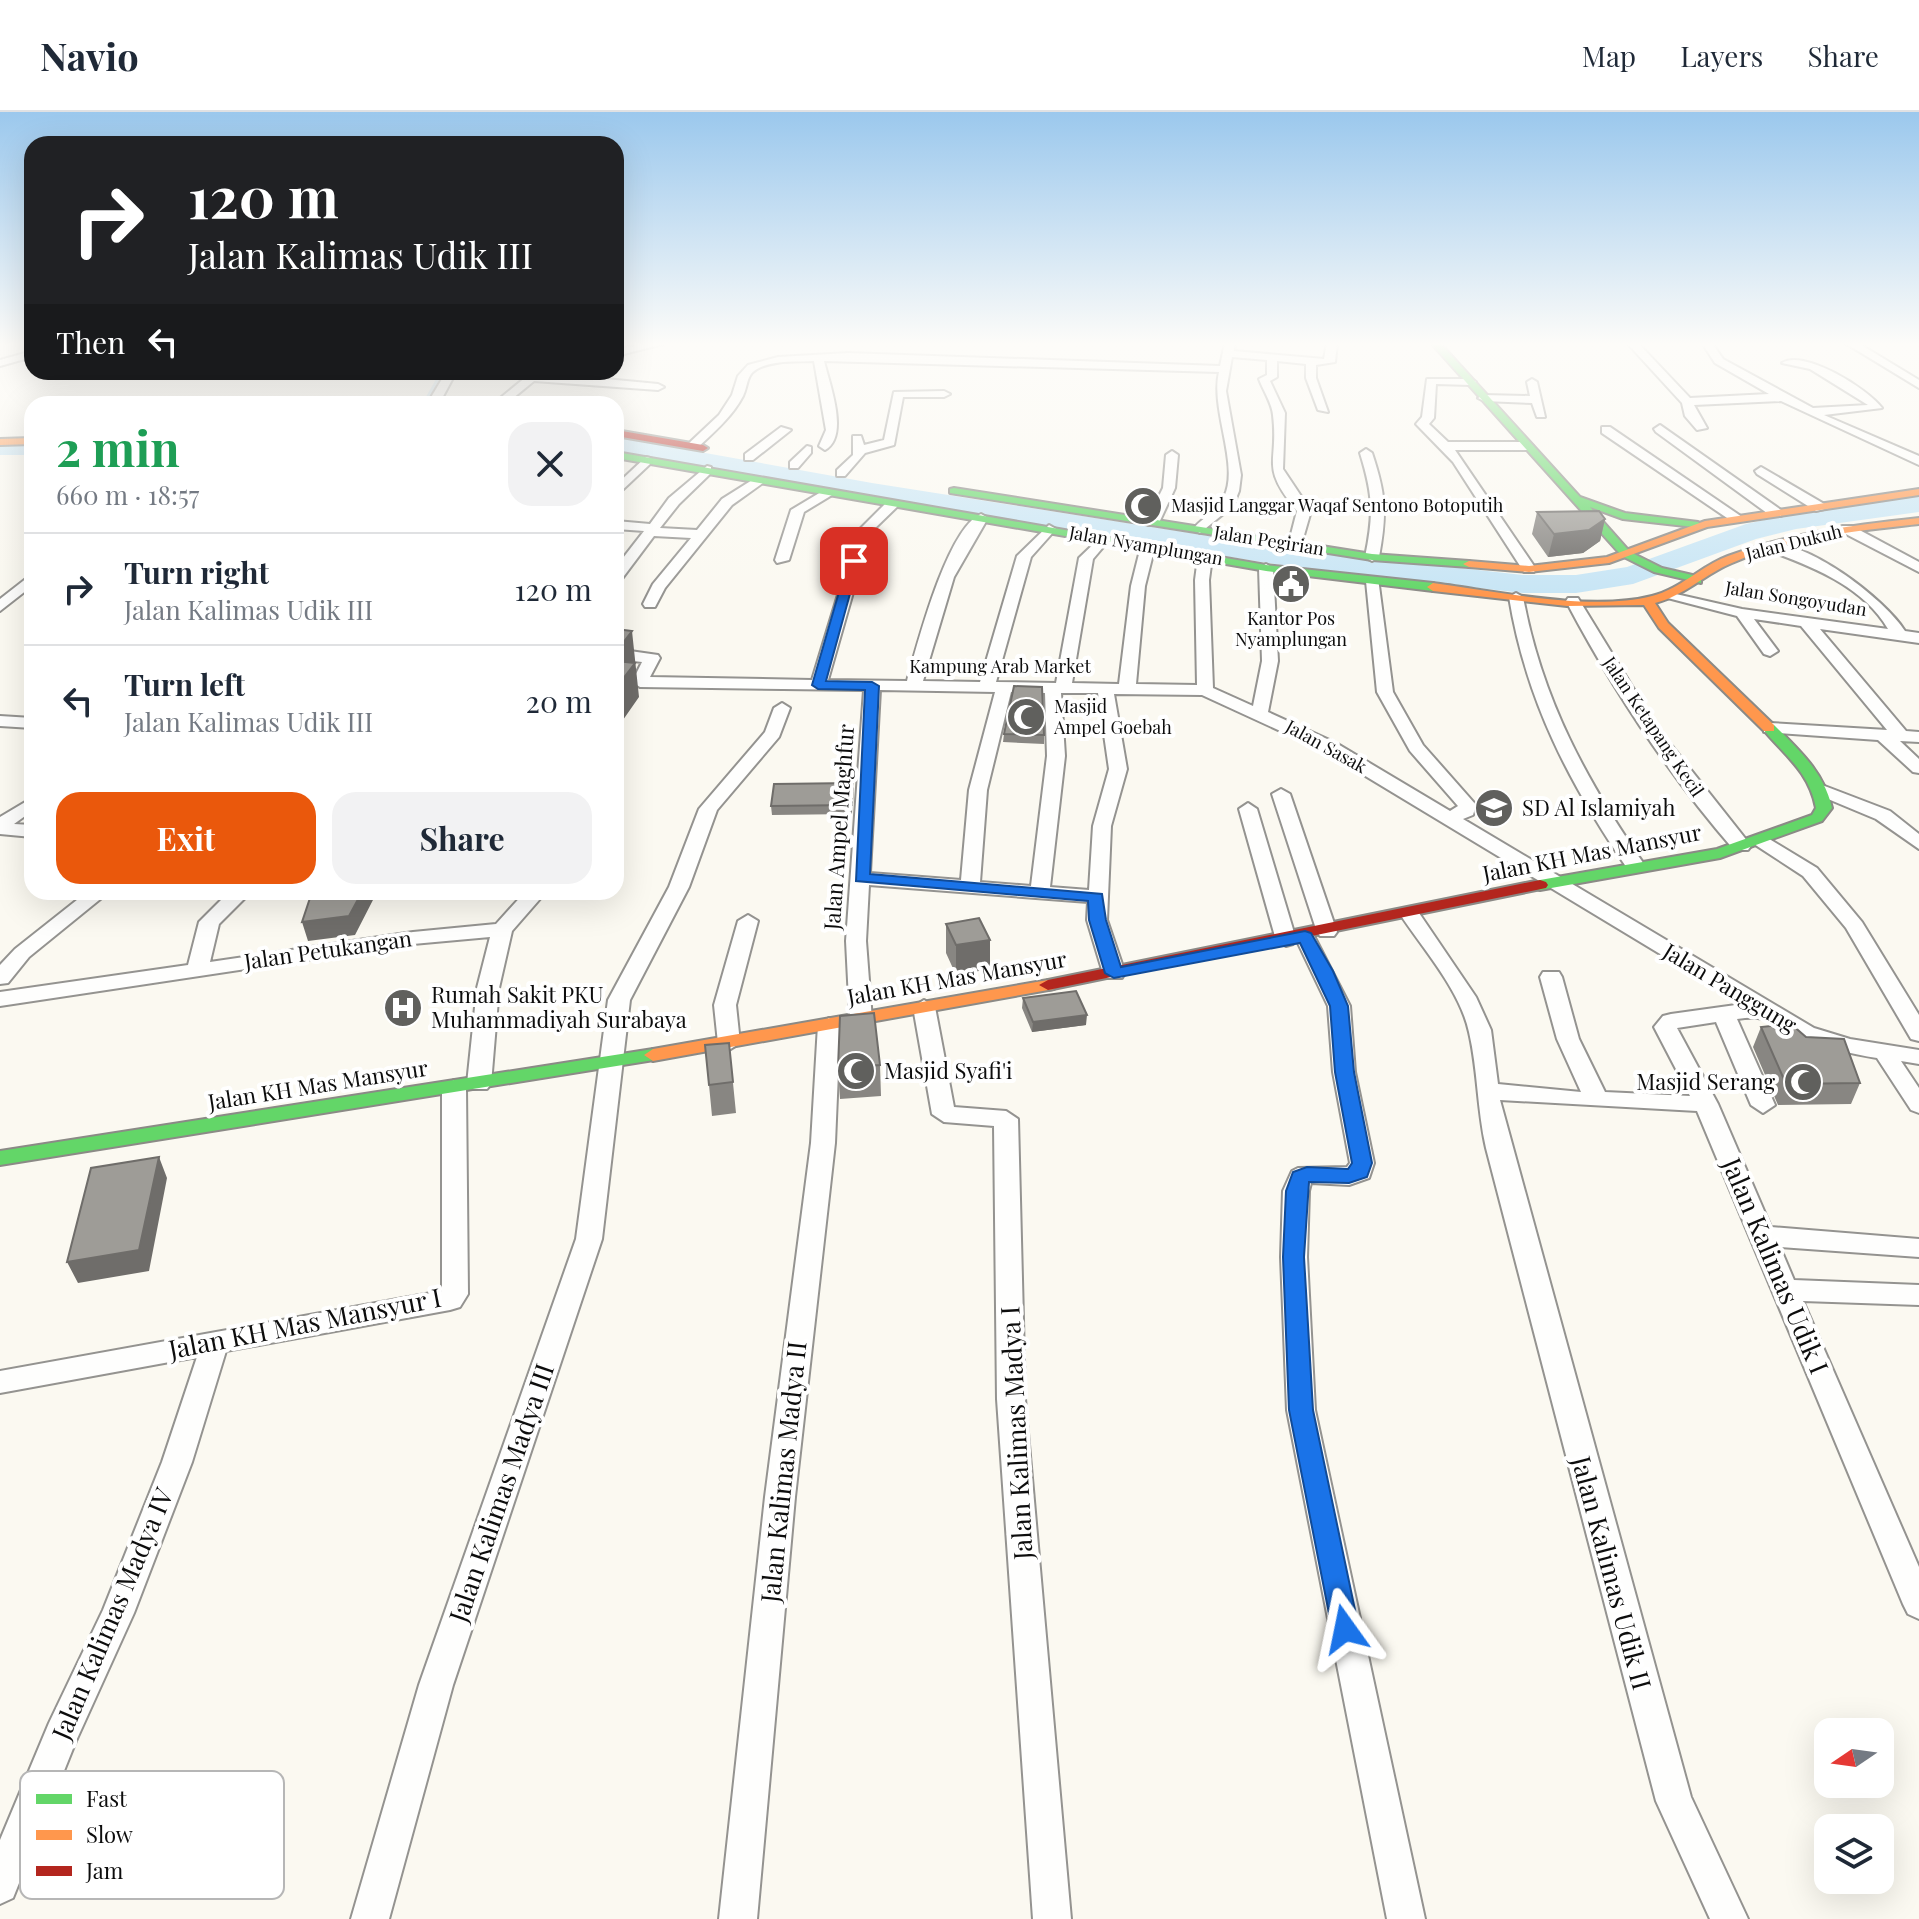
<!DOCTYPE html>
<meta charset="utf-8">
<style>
body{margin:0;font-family:"Playfair Display",serif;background:#f2f2f3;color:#1f2937;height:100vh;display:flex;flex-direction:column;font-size:30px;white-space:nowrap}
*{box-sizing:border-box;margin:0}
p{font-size:26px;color:#747a83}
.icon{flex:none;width:44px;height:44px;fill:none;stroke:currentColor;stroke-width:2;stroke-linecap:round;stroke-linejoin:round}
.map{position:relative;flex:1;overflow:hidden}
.details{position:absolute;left:24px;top:284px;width:600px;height:504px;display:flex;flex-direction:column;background:#fff;border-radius:24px;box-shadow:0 8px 32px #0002}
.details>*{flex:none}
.banner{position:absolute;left:24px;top:24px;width:600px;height:244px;border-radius:24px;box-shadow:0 8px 32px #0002;background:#202124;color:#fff;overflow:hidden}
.needle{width:52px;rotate:257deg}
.controls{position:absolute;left:1814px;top:1606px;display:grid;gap:16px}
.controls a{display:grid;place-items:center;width:80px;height:80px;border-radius:16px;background:#fff;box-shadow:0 8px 32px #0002;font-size:40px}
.pin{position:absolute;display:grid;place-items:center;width:68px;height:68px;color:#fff;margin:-34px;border-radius:16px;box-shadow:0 4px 12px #0006}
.me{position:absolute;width:88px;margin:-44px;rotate:348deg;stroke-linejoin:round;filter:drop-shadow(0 0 6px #0008)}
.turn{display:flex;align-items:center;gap:28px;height:168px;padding:0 32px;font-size:36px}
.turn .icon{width:104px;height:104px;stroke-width:2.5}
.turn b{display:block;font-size:56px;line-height:68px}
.then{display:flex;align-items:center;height:76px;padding:0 32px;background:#0003;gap:16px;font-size:30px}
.round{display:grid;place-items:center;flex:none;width:84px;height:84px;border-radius:24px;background:#f2f2f3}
.head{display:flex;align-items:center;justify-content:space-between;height:136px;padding:0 32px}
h1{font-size:48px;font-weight:700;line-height:60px;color:#1e9e55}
.action{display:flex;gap:16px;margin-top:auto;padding:16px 32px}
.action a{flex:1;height:92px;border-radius:24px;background:#ea580c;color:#fff;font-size:32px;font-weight:700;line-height:92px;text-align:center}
.action a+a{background:#f2f2f3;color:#1f2937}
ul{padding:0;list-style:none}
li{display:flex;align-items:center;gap:24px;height:112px;padding:0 32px;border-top:2px solid #e0e1e3}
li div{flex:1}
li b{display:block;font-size:30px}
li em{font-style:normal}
header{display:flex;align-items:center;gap:48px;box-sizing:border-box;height:112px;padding:0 40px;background:#fff;border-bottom:2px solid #e0e1e3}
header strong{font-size:38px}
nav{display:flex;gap:44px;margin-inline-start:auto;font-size:28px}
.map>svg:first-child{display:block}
</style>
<header>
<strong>Navio</strong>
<nav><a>Map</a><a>Layers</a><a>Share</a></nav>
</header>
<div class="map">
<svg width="1919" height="1807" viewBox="0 0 1919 1807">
<rect width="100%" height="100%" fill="#fbf9f1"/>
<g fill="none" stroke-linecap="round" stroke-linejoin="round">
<path fill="#c7e5f5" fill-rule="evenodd" d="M440,260H452L436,292H422Z"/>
<path fill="#c7e5f5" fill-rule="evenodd" d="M616,325L872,371L1299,438L1523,463H1576L1627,455L1746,412L1796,401L1919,384V400L1796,417L1756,427L1633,472L1576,481H1523L1299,456L872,387L616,341Z
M0,327H32V343H0Z"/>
<defs>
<path id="street" d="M646,231H667L616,244V238Z
M1225,231H1235L1234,239L1324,247L1327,231H1337L1335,250L1316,253V266L1328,300L1318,298L1306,266V252L1277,249V265L1270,269L1285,301L1283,357L1311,399L1300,437L1288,434L1297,399C1259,353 1279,353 1273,303C1272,291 1263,278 1259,267L1267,263V248L1232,245L1226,279L1241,363L1239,379L1233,394L1200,421L1193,417C1202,406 1218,398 1224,385C1240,353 1210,298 1219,260L824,249C829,271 850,324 825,338L819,334L826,318L814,249C796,250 773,248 757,257C746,263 748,274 743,284C732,305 713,321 696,337L686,334L719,303L732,283L738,264L748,253L778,245L848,241L1220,254Z
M1627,231H1638L1690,286L1769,282L1715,251L1702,231H1712L1723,247L1813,296L1868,293L1810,257L1782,251C1804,237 1868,277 1882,296L1824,303L1919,344V353L1781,289L1694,293L1707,316L1697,318L1685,304L1682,291Z
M1845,231H1858L1919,268V276Z
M32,239V245L0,254V248Z
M532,260L658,272L664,275L658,278L534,269L506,292H493Z
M445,262L454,264L439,292H427Z
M1427,267H1471L1476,270L1471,273L1436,272L1434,306L1429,312L1448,330H1527L1533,334L1527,338H1455L1536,457L1534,460H1524L1453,350L1416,312L1422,305Z
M1532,267L1537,270L1545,305H1537L1532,291L1484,289L1478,286L1484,283L1530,284L1527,270Z
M894,280L944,279L950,282L944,285H903L894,333L865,341L845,364H837V358L853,343V324H861L864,333L884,328Z
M1660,313L1781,398V404H1771L1656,320L1654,317Z
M781,315L791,318L753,348H745V342Z
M1602,315H1610L1745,407L1733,410L1602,321Z
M807,334L811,335V341L798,356H790V350Z
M1366,337L1372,341C1386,383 1387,401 1379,445L1372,449L1365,445C1374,402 1373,383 1360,341Z
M1172,339L1178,343L1175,376L1158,413H1148L1146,410L1163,376L1166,343Z
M646,345L650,346V352L616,384V373Z
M707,354L711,355V361L679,392L660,416L697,418L722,387L757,365L767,368L732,393L665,476L655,495H645L643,492L653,472L691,426L654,424L621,468L616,469V455L644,419L616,417V409L650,412L669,386Z
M1761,355L1826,393L1828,396L1816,399L1757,362L1755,359Z
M826,377L837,380L804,400L789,448L777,451L775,448L791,398Z
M889,388L901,391L870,421L828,568L907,569C917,534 947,416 981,402L988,406L954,465L923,569L980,570L1017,444L1049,413L1056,417L1031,445L996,570L1056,571L1079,446L1103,423L1110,427L1093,447L1072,571L1119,572L1131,474L1141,434L1148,430L1155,434L1145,474L1136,572L1197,573L1195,468L1198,445L1205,441L1212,445L1209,468L1213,576L1253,594L1262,549L1259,456L1266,452L1273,456L1278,549L1268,600L1336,631L1450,699L1458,694L1410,639L1377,580L1366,469L1378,466L1393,580L1423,633L1476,693L1473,703L1463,707L1814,916L1850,927L1919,938V952L1901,949L1919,976V1001L1911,998L1877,946C1851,942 1826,936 1802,927C1771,916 1774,901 1737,907L1775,993L1763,1001L1751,993L1716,910L1677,916L1718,992L1771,1115L1919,1127V1145L1780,1135L1794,1168L1919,1173V1193L1803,1189L1919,1455V1507L1908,1502L1903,1492L1697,999L1500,988L1691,1685L1748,1807H1710L1656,1689L1486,1036C1477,997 1478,958 1469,920C1460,878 1423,837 1400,802L1403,798H1417L1476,885L1491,918L1498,972L1581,980L1557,927L1540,865L1543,860H1559L1562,865L1579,927L1605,980L1690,984L1654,915L1663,904L1671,902L1743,892L1324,639L1202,583L1114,582L1127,657L1111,714L1107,808L1125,861L1122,866H1106L1103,861L1087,808L1088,790L869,773L866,829L872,908L869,913H853L850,908L846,829L864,578L640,575L632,570L642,550L616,547V537L658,543L660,546L650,565L812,568L857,420ZM880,578L995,580L969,678L961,768L870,761ZM1011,580L1045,581L1047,644L1031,774L980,770L987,678ZM1061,581H1098L1109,657L1093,714L1089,778L1050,775L1065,644Z
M1842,414H1852L1919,450V460L1842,420Z
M1767,432C1805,426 1885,487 1905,519L1919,521V531L1820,517L1906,619L1919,620V630L1900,629L1919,647V661L1913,660L1878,628L1764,620V612L1770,611L1887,618L1801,514L1754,507L1778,539L1770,544L1764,542L1737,504L1660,484L1667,480L1742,497L1888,517C1863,474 1811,454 1767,438Z
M32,462V474L0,499V487Z
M1516,481L1523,485C1542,588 1587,670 1646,755L1643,759H1629C1570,673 1526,589 1509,485Z
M1568,486H1578L1657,615L1748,730L1751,734L1748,738H1734C1668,662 1613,578 1566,489Z
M782,591L790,596L779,625L717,698L689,775L630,888L602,1127L453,1573L389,1807H351L419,1573L576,1127L608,888L669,775L699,697L765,620L774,596Z
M0,604L32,606V616L0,614Z
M1822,673L1890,699L1919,722V737L1876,707L1816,682L1813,678Z
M1281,677L1290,682L1337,820L1334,824H1320L1317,820L1272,682Z
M32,686V699L14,712L32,713V725L0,722V705Z
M1248,691L1257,697L1295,824L1305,818L1312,820L1350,894L1355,960L1374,1051L1369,1066L1349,1073L1311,1071L1309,1079L1307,1145L1315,1298L1425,1807H1387L1287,1298L1281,1145L1283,1079L1292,1059L1298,1056L1347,1055L1350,1051L1333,960L1328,894L1296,827L1293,832L1286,834L1276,828L1239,697Z
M1761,722L1817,756L1862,810L1919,903V929L1911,927L1846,816L1803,764L1754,732L1752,728Z
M87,780H109L29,845L8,871L0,872V853L15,837Z
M229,780H251L219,812L210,850L413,820L496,812L525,780H546L512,819L499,876L491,972L487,977H471L467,972L477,876L490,825L413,832L0,894V880L188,853L199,810Z
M748,803L758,809L736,893L740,931L729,938L718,931L714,893L738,809Z
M924,888L935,895L954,995L1006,999L1018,1007L1025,1287L1071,1807H1033L997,1287L994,1014L944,1010L932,1002L913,895Z
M829,906L840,913L835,1031L795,1385L757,1807H719L765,1385L811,1031L818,913Z
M454,968L466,976L468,1182L460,1195L450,1198L226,1239L192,1350L134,1501L76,1629L13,1786L0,1792V1728L49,1611L103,1498L162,1350L197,1245L0,1281V1259L442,1179V976Z"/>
<path id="fast" d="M1431,231H1440L1580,385L1625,401L1698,410L1700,412L1694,415L1623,407L1590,395L1630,440L1662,456L1701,465V471L1654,460L1622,444Z
M616,340L1266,453L1433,471L1439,475L1433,479L1266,459L616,346Z
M954,376L1372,442L1469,449L1475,452L1469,455L1372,448L950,381V377Z
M1769,612L1774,613C1799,638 1824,660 1832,696L1822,709L1720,746L1540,778L1534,776L1532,773L1534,770L1540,768L1717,737L1812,703L1816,696C1809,659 1784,643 1762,616Z
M653,937L660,939L662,943L660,947L0,1053V1039Z"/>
<path id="slow" d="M32,326V332L0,333V327Z
M1919,377V383L1707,415L1609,451L1529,460L1469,455L1463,452L1469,449L1529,454L1607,445L1705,409Z
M1919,406V412C1856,419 1790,425 1732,451C1705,462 1684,484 1655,491L1668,511L1774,613V619H1764L1659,516L1644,493L1567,494L1433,479L1427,475L1433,471C1496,479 1590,500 1652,484C1680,477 1701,454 1728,444C1789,421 1854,413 1919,406Z
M1048,868L1054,869L1057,873L1054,877L653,949L644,943L653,937Z"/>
<path id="jam" d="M616,318L703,333L708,336L703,339L616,324Z
M1540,768L1546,770L1548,773L1546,776L1048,878L1039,873L1048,868Z"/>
</defs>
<use href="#street" stroke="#949390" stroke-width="4"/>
<use href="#fast" stroke="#8b8a86" stroke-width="4"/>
<use href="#slow" stroke="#8b8a86" stroke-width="4"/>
<use href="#jam" stroke="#8b8a86" stroke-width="4"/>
<use href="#street" fill="#fefefd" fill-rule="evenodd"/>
<use href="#fast" fill="#63d668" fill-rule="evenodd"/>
<use href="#slow" fill="#ff974d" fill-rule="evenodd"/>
<use href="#jam" fill="#b3261e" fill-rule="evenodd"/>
</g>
<path fill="#888682" d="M1537,400L1605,407L1600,429L1583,441L1548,445L1532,422Z
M1004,622L1044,623V632L1003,630Z
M853,671L852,702L772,703L771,694Z
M946,812L990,828V857L956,863L946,841Z
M1023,886L1086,913L1032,920L1022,896Z
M1761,915L1806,925L1860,971L1851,992L1778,993L1753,935Z
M729,931L736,1001L712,1004L709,973Z
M880,953L881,984L840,987L838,956Z"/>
<path fill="#6f6d6a" d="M1605,407L1600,429L1583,441L1548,445L1554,422Z
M632,519L639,585L616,618V540Z
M362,780H373L374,786L355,823L308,829L302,810Z
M990,828V857L956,863V833Z
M1087,903L1086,913L1032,920L1033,910Z
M159,1045L167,1066L149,1159L78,1171L67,1150Z"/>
<path fill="#9e9c97" stroke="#6f6d6a" stroke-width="2" d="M1599,399L1605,407L1589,418L1554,422L1537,400Z
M616,517L632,519L616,540Z
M616,549L635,551L616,576Z
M1014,574L1042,575L1044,623L1004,622Z
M853,671L852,693L771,694L774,672Z
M312,780H362L349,804L302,810Z
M979,806L990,828L956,833L946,812Z
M1076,879L1087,903L1033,910L1023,886Z
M874,901L880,953L838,956L840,904Z
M1791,912L1806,925L1844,927L1860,971L1786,972L1761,915Z
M729,931L733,970L709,973L705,933Z
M159,1045L139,1138L67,1150L91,1056Z"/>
<linearGradient id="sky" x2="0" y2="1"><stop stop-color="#9bc8ed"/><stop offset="0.48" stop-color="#fdfcf9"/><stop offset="1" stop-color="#fdfcf9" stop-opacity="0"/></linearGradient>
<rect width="1919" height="484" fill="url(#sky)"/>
<path fill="#1a73e8" stroke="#114b97" stroke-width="2" d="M854,446L859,449L826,569L872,570L879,574L870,762L1102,782L1106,808L1121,855L1305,819L1311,821L1333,859L1348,894L1354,960L1372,1051L1367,1065L1349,1071L1309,1070L1304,1145L1313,1298L1359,1517L1355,1526L1345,1529L1336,1526L1332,1517L1289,1298L1283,1145L1286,1079L1293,1060L1307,1055L1348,1057L1352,1051L1335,960L1330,894L1300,831L1114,866L1105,861L1089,808L1088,789L856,769L865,578L818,577L812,573L848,449Z"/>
<defs>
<symbol id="mosque-disc" viewBox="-11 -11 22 22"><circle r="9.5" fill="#60605d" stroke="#fff"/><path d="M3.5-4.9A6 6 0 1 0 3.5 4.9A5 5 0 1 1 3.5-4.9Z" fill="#fff"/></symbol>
<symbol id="civic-disc" viewBox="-11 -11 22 22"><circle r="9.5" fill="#60605d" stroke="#fff"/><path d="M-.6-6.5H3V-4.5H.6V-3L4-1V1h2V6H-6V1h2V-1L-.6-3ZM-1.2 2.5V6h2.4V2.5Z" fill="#fff"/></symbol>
<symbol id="school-disc" viewBox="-11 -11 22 22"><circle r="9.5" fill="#60605d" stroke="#fff"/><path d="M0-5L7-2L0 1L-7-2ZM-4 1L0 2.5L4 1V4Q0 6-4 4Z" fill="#fff"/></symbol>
<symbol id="hospital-disc" viewBox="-11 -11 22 22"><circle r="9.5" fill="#60605d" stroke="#fff"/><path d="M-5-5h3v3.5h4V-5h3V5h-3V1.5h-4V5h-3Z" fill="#fff"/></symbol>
</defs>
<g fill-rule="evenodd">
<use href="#mosque-disc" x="1121" y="372" width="44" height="44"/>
<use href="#civic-disc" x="1269" y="450" width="44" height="44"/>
<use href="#mosque-disc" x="1004" y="583" width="44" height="44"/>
<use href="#school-disc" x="1472" y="674" width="44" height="44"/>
<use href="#hospital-disc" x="381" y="874" width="44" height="44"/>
<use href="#mosque-disc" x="834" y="937" width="44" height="44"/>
<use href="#mosque-disc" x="1781" y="948" width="44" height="44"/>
</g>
<g text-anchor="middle" stroke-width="8" stroke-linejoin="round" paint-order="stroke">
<g font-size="18" fill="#0d0d0d" stroke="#fff" text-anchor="start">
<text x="1171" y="400">Masjid Langgar Waqaf Sentono Botoputih</text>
<text x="1291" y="513" text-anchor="middle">Kantor Pos<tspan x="1291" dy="21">Nyamplungan</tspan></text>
<text x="1054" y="601">Masjid<tspan x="1054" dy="21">Ampel Goebah</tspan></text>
</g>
<g font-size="18" fill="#0d0d0d" stroke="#fff">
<text transform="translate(1269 429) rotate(9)" y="6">Jalan Pegirian</text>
<text transform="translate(1794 431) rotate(-14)" y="6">Jalan Dukuh</text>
<text transform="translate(1146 434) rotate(10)" y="6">Jalan Nyamplungan</text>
<text transform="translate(1796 487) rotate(9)" y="6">Jalan Songoyudan</text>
<text x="1000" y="561">Kampung Arab Market</text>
<text transform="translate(1653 615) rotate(56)" y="6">Jalan Ketapang Kecil</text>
<text transform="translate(1326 635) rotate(29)" y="6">Jalan Sasak</text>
</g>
<g font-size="22" fill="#0d0d0d" stroke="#fff" text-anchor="start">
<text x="1522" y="704">SD Al Islamiyah</text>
<text x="431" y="891">Rumah Sakit PKU<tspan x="431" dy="25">Muhammadiyah Surabaya</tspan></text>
<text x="884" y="967">Masjid Syafi'i</text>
<text x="1775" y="978" text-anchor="end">Masjid Serang</text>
</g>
<g font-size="22" fill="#0d0d0d" stroke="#fff">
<text transform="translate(839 715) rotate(-86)" y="8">Jalan Ampel Maghfur</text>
<text transform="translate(1592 741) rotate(-11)" y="8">Jalan KH Mas Mansyur</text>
<text transform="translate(328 838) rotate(-8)" y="8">Jalan Petukangan</text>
<text transform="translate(957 866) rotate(-10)" y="8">Jalan KH Mas Mansyur</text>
<text transform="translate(1730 876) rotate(31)" y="8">Jalan Panggung</text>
<text transform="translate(318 973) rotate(-9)" y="8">Jalan KH Mas Mansyur</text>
</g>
<g font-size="26" fill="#0d0d0d" stroke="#fff">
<text transform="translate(1775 1154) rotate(67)" y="9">Jalan Kalimas Udik I</text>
<text transform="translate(305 1212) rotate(-11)" y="9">Jalan KH Mas Mansyur I</text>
<text transform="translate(1017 1321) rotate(-93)" y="9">Jalan Kalimas Madya I</text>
<text transform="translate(784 1360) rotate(-84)" y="9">Jalan Kalimas Madya II</text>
<text transform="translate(502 1381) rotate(-71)" y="9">Jalan Kalimas Madya III</text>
<text transform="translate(1611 1461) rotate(75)" y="9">Jalan Kalimas Udik II</text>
<text transform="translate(113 1502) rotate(-67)" y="9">Jalan Kalimas Madya IV</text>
</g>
</g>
<rect x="20" y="1659" width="264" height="128" rx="12" fill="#fff" stroke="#b6b6b6" stroke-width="2"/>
<rect x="36" y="1682" width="36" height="10" fill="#63d668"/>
<rect x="36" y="1718" width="36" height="10" fill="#ff974d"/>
<rect x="36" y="1754" width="36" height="10" fill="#b3261e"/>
<g font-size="22" fill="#0d0d0d">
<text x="86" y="1695">Fast</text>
<text x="86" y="1731">Slow</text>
<text x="86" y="1767">Jam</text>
</g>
</svg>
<div class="controls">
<a><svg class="needle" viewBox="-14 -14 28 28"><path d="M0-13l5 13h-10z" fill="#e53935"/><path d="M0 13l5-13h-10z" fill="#747a83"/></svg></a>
<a><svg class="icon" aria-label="layers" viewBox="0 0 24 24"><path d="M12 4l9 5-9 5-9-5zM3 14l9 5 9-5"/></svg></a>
</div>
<div class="pin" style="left:854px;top:449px;background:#d93025"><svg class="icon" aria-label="arrive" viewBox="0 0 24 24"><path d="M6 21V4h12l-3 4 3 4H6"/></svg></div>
<svg class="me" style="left:1345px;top:1517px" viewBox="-20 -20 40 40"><path d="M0-17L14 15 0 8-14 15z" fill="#1a73e8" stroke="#fff" stroke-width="4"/></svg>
<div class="banner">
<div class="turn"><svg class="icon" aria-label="right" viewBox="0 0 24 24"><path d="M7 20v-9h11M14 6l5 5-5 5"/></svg><div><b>120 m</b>Jalan Kalimas Udik III</div></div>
<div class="then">Then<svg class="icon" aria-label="left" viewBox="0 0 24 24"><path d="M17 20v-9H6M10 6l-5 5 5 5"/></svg></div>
</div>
<section class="details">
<div class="head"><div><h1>2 min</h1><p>660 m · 18:57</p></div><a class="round"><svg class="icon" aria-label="close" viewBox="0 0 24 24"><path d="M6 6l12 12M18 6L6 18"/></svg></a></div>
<ul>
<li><svg class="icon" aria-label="right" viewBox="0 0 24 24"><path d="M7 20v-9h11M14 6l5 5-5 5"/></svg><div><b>Turn right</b><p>Jalan Kalimas Udik III</p></div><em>120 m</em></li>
<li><svg class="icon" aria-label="left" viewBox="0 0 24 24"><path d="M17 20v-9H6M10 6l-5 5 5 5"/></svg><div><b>Turn left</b><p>Jalan Kalimas Udik III</p></div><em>20 m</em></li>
</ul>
<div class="action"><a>Exit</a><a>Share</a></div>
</section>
</div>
